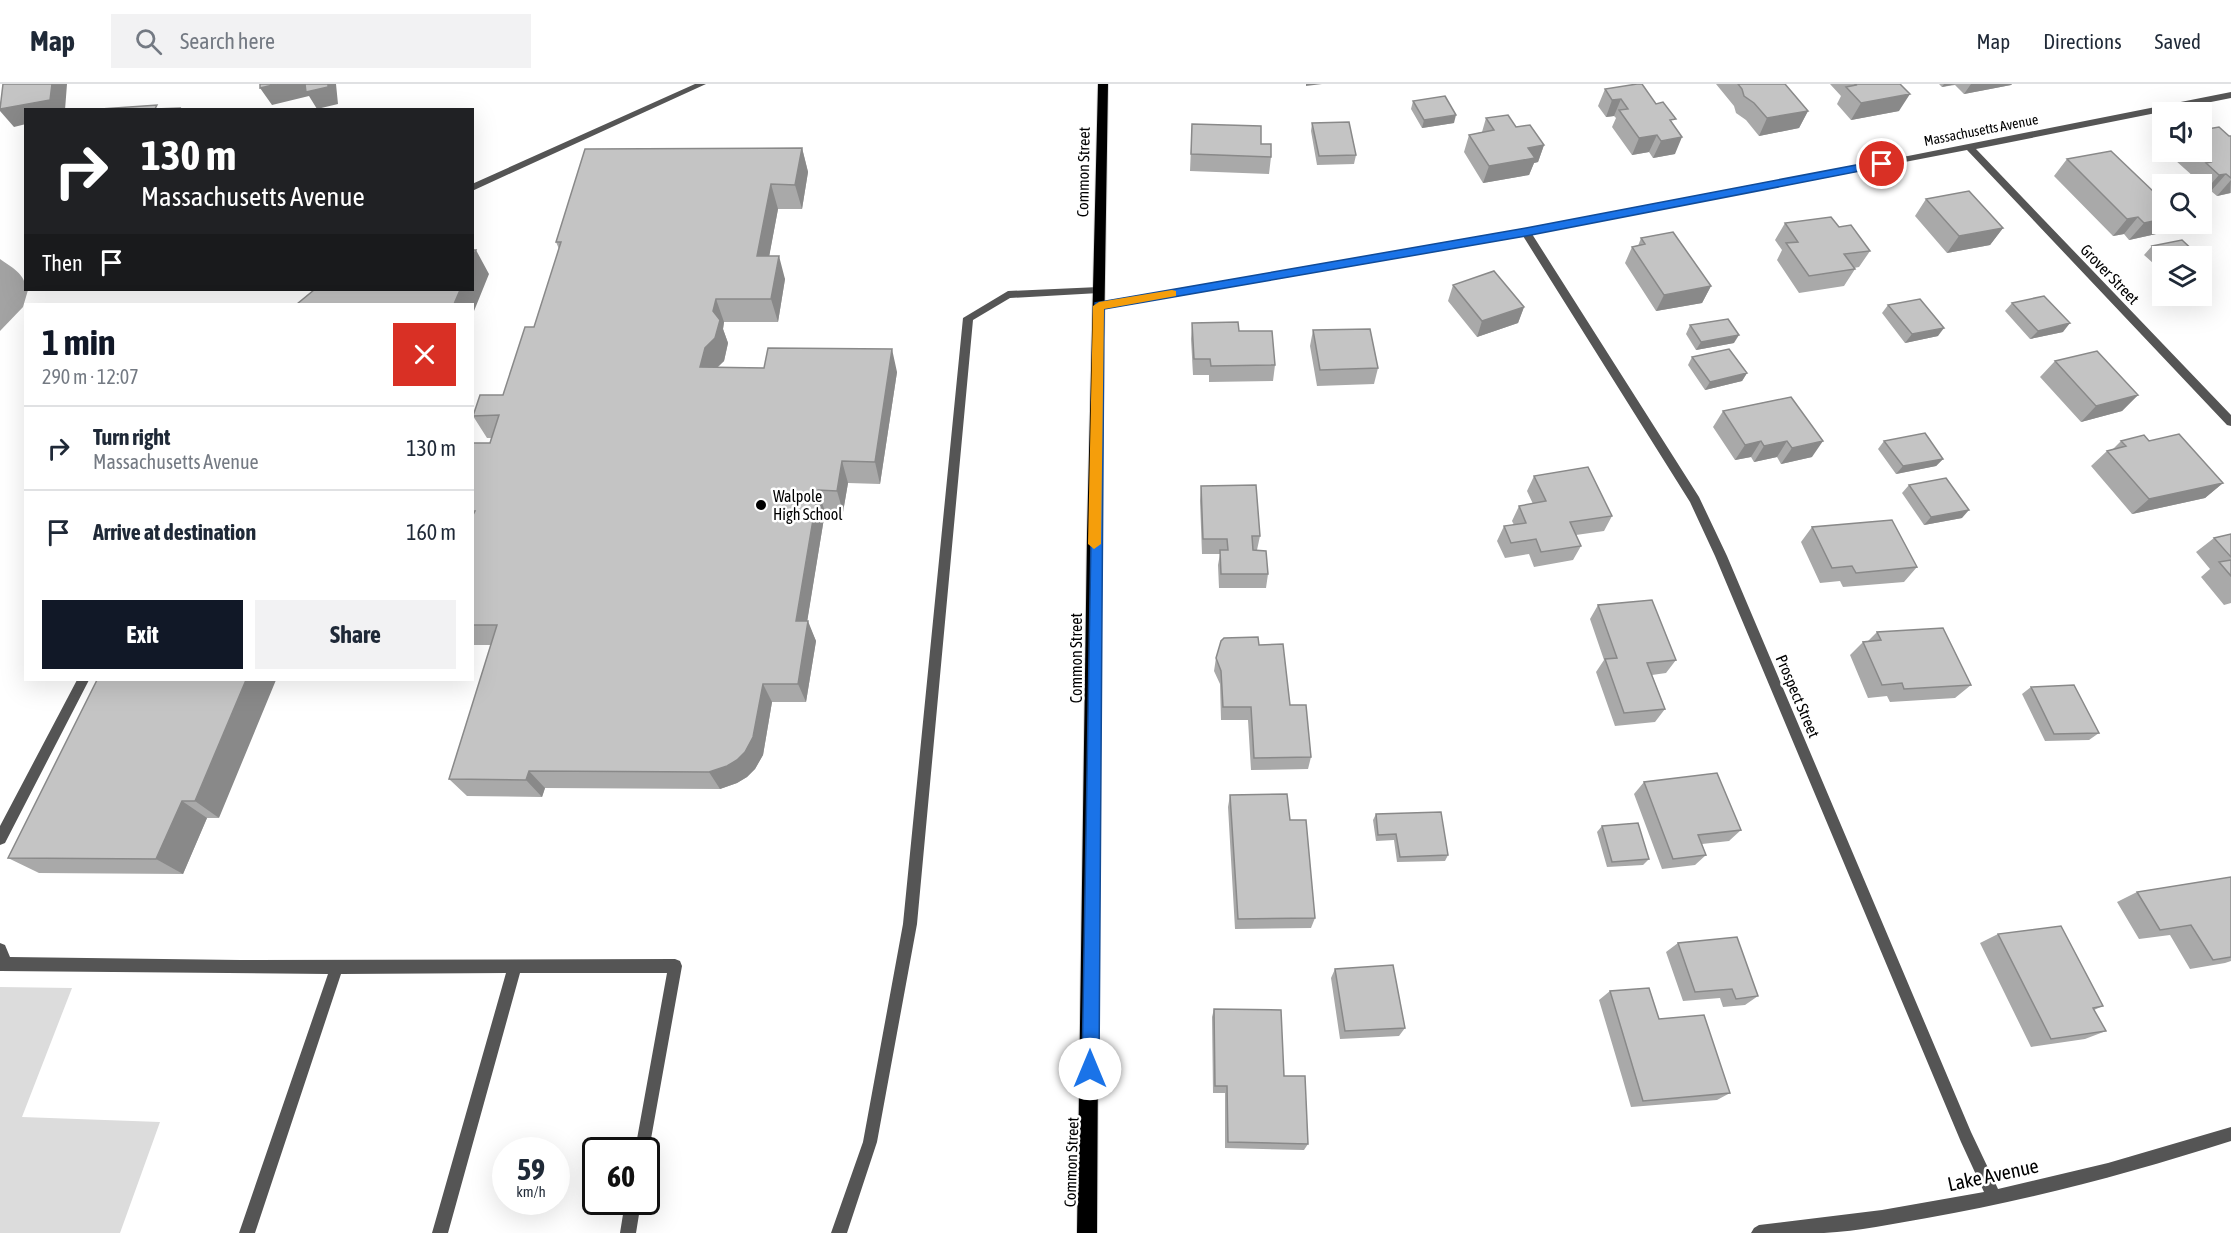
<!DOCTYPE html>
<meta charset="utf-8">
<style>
body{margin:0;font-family:"Asap Condensed",sans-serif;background:#f2f2f3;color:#1f2937;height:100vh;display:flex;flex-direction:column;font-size:22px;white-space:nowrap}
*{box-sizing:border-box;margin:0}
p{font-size:20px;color:#747a83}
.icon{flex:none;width:33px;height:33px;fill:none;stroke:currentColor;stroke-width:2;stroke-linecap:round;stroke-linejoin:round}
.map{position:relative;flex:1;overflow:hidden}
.panel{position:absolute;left:24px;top:219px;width:450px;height:378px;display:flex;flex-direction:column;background:#fff;border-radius:0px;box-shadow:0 6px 24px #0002}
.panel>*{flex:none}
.guide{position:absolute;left:24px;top:24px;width:450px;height:183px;border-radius:0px;box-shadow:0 6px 24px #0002;background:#202124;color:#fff;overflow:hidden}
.controls{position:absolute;left:2152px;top:18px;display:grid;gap:12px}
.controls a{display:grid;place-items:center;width:60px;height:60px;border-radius:0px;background:#fff;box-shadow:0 6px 24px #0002;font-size:30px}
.speed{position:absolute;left:492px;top:1053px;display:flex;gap:12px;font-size:30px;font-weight:700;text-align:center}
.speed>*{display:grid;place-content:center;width:78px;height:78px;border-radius:50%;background:#fff;box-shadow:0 6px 24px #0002;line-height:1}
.speed small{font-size:15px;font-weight:400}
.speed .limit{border:3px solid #111;border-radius:9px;background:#fff;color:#111}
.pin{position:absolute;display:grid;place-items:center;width:51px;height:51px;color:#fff;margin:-26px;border:3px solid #fff;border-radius:50%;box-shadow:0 2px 6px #0007}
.me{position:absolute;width:66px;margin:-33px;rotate:0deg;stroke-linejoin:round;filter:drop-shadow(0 0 4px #0008)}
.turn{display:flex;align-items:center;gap:21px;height:126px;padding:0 18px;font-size:27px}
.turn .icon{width:78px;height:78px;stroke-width:2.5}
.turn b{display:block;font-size:42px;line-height:51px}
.then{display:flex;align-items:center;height:57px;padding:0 18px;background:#0003;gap:12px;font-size:22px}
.round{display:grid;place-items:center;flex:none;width:63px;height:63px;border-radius:0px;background:#f2f2f3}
.head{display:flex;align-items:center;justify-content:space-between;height:102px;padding:0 18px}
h1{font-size:36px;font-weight:700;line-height:45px;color:#111827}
.cta{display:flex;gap:12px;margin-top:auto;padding:12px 18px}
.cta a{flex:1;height:69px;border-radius:0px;background:#111827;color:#fff;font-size:24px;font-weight:700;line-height:69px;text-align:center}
.cta a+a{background:#f2f2f3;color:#1f2937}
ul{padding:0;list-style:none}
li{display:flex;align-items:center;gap:18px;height:84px;padding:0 18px;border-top:2px solid #e0e1e3}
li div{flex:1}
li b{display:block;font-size:22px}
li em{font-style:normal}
header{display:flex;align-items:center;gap:36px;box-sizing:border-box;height:84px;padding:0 30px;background:#fff;border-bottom:2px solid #e0e1e3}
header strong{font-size:28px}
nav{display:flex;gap:33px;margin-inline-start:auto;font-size:21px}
.search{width:420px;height:54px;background:#f2f2f3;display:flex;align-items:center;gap:15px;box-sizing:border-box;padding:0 21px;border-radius:0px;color:#747a83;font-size:22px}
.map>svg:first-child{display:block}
</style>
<header>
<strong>Map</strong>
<div class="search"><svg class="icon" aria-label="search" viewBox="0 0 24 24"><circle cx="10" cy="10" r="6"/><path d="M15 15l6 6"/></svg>Search here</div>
<nav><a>Map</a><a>Directions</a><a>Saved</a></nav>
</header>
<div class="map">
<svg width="2231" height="1149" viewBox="0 0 2231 1149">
<rect width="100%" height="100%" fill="#fff"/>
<path fill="#dcdcdc" d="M0,903L72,904L22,1033L160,1038L120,1149H0Z"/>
<path fill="#a3a3a3" d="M0,175C11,183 26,190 26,206H28L23,223L0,247Z"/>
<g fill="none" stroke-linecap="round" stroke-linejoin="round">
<defs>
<path id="primary" d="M1098,0H1108L1101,450L1097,1149H1077L1087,450Z"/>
</defs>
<use href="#primary" stroke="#dbdbdb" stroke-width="2"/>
<path fill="#555" fill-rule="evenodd" d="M695,0H706L472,107V100Z
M1099,203L1104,206L1099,209L1010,214L973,236L917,840L877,1058L847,1149H831L863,1058L903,840L963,234L1008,207Z
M77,596H89L5,759L0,761V742Z
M0,859L5,861L10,873L240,876L675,875L680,877L682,882L649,1066L646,1072V1066H635L667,889H520L448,1149H432L506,889L341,890L255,1149H239L328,890L0,887Z
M625,1118H641L636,1149H620Z"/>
<path fill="#555" fill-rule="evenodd" d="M2231,8V14L1976,65L2231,331V342L2227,341L1967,66L1532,150L1699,413L1727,472L1971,1048L1998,1105L2108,1079L2231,1043V1057C2131,1089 2030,1116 1927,1134C1893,1140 1859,1147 1824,1149C1800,1149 1775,1149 1751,1149L1754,1144L1759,1141L1882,1126L1984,1108L1961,1058L1715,472L1690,418L1523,152L1099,226L1094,222L1099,218L1526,145L1797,94Z"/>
<use href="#primary" fill="#000" fill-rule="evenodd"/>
</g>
<path fill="#a9a9a9" d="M1716,0H1785L1808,27L1799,44L1759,52L1746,36L1736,29L1734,22Z
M1830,0H1900L1899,27L1851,36L1837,20L1841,12Z
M1939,0H2012L2011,1L1964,10L1955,1L1942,3Z
M1605,5L1673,41L1675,70L1653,74L1649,68L1632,71L1612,43L1616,34L1614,32L1606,33L1598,22Z
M1413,17L1454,39L1422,44L1411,25Z
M1486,34L1516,43L1544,61L1538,78L1534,79L1529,91L1483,99L1464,68L1469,51L1482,48Z
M1312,39L1356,71L1354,80L1317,81L1311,47Z
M1192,40L1261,60L1271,73L1269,90L1190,87Z
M2229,52H2231V109L2217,112L2211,107L2204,108L2202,106V100H2196L2191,96L2194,93L2166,68H2202Z
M802,64L808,88L802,125H778L769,172L785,195L778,238H724L723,245L728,259L724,277L717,284L897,288L880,400L848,399L843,428H825L807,537L816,557L806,618H772L763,671L755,685L747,693L737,699L720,705L545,704L542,713L467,712L449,695L491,561H472V359H490L491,354H487L473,332L503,311L534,243L559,165L556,158Z
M2067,75L2163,140H2170L2166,144L2161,145L2156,150L2129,156L2124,150L2113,152L2054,92Z
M1926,115L2003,144L1990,161L1947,169L1915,132Z
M1785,139L1839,143L1870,167L1859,183L1854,184L1855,185L1844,202L1799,209L1777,176L1782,166L1775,156Z
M1641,154L1711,202L1702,219L1656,227L1625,179L1632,163L1638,162Z
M2152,162L2163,172V188L2144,171Z
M1453,201L1524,223L1518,239L1477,253L1448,217Z
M2012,219L2063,248L2030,255L2005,227Z
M1888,221L1938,252L1905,259L1882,229Z
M1192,239L1239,247L1275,281L1273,297L1209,298V291H1193L1191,255Z
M1690,241L1734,259L1696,266L1686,250Z
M1313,246L1378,284L1374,300L1317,302L1310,262Z
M1692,273L1747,289L1742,297L1705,306L1688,281Z
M2055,277L2138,311L2122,327L2081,338L2040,293Z
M1791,313L1812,373L1781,380L1777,373L1754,378L1751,373L1735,376L1713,343L1723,327Z
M1884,357L1943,375L1936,382L1896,390L1878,365Z
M2121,357H2149L2223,399L2205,414L2132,430L2091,382L2107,367L2112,366Z
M1534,392L1612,432L1604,447L1576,451L1581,462L1573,476L1534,483L1529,470L1505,474L1497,457L1504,442L1514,441L1512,437L1519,422L1533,420L1527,407Z
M1909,401L1962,434L1924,441L1902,409Z
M1201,402L1260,452L1257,466L1268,490L1266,504H1219L1218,481L1220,470H1202L1200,417Z
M1812,443L1917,483L1904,498L1843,503L1840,497L1820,499L1801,458Z
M2231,450V519L2224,521L2201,493L2210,485L2196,468L2214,454Z
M1598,521L1676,576L1666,589L1652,591L1665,625L1655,638L1615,642L1596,588L1604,576L1590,535Z
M1877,548L1971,601L1955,614L1890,618L1887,612L1868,614L1850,571L1863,558L1868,557Z
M1259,561L1290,621L1311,673L1308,685L1251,686L1248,636H1221L1220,600L1214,587L1216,574Z
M97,596L219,734H207L183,790L39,789L8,774Z
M2031,603L2099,649L2089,656L2045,657L2022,610Z
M1644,698L1741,746L1729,757L1702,760L1706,771L1695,781L1662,785L1634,710Z
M1230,711L1290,736L1315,834L1311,844L1235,845L1228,723Z
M1376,730L1448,771L1445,777L1397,778L1394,756L1376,757L1373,736Z
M1602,742L1649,775L1643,781L1607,783L1597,748Z
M2231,793V877L2225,879L2190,885L2170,851L2139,855L2117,818L2137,808Z
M1998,850L2103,922L2094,926L2106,947L2085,955L2031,963L1980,859Z
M1678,859L1758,912L1745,921L1723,923L1720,914L1683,917L1666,868Z
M1335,885L1405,944L1399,952L1340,955L1331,894Z
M1610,907L1659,935L1730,1009L1717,1016L1631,1023L1599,916Z
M1214,925L1284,992L1308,1060L1304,1066L1225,1064V1009H1213L1212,933Z"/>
<path fill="#898989" d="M52,0H67L65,26H26V40L14,43L0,27V25Z
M277,0H336L338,20L317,25L309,12L272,21L260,4Z
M1306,0H1322L1306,2Z
M1944,0H1956L1942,3Z
M1971,0H2012L2011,1L1964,10Z
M1910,10L1899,27L1851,36L1861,19Z
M1621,15L1614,32L1606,33L1612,16Z
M1808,27L1799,44L1759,52L1767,34Z
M1456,31L1454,39L1422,44L1424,36Z
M1657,51L1649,68L1632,71L1639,54Z
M1682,53L1675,70L1653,74L1661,57Z
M1544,61L1538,78L1534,79L1529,91L1483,99L1489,82L1528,64Z
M802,64L808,88L802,125L795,101Z
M2226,90L2211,107L2204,108L2219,91Z
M2231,96L2230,109L2217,112Z
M771,100L778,125L765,195L757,172Z
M2138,133L2124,150L2113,152L2127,135Z
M2163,135V140H2170L2166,144L2161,145L2156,150L2129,156L2144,139Z
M2003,144L1990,161L1947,169L1959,152Z
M476,166L489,190L472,232V220H454L460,206H472V173Z
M779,172L785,195L778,238L771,215Z
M1711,202L1702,219L1656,227L1664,211Z
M716,215L724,238L723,245L728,259L724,277L713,287L700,283Z
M1524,223L1518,239L1477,253L1482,237Z
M2070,239L2063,248L2030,255L2038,247Z
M1944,244L1938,252L1905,259L1912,250Z
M1739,251L1734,259L1696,266L1701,258Z
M892,265L897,288L880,400L875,378Z
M1747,289L1742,297L1705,306L1710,298Z
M2138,311L2122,327L2081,338L2096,322Z
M1761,357L1751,373L1735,376L1745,361Z
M1787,357L1777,373L1754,378L1764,362Z
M1823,357L1812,373L1781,380L1792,364Z
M1943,375L1936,382L1896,390L1903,382Z
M842,377L848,399L843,428L837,407Z
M2223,399L2205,414L2132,430L2149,415Z
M818,406L825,428L804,557L796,537Z
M1969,426L1962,434L1924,441L1931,433Z
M808,537L816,557L806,618L798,600Z
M246,596H276L219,734L195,717Z
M763,600L772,618L763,671L755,685L747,693L737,699L720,705L709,688Z
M529,687L545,704L542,713L526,696Z
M182,717L207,734L183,790L156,775Z"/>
<path fill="#c4c4c4" stroke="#898989" stroke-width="1.5" d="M3,0H52L50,16L0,25Z
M260,0H277L260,4Z
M305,0H328V3L306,8Z
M1637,0H1642L1656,20L1663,18L1676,35L1670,36L1682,53L1661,57L1657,51L1639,54L1619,26L1628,25L1621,15L1612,16L1605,5Z
M1738,0H1785L1808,27L1767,34L1754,19L1744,12L1742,5Z
M1855,0H1900L1910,10L1861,19L1846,3L1856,1Z
M1445,12L1456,31L1424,36L1413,17Z
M157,21L155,25L180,24L179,26H86Z
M1508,31L1516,43L1530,41L1544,61L1528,64L1535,74L1489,82L1469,51L1494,46L1486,34Z
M1349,38L1356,71L1319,72L1312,39Z
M1192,40L1261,42V60H1271V73L1191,70Z
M2219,43L2229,52H2231V94L2226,90L2219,91L2206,79L2211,78L2199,68H2202V46Z
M802,64L795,101L771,100L757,172H779L771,215H716L713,227L720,236L715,254L705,264L700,283L764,284L768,264L892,265L875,378L842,377L837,407L818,406L796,537H808L798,600H763L753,653L745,668L737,676L727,682L709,688L529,687L526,696L449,695L497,541H472V433L475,427H472V359H490L499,331L473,332L480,311H503L525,243H534L561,158H556L585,65Z
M2111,67L2156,110L2162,109L2163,110V135L2144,139L2138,133L2127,135L2067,75Z
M1969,107L2003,144L1959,152L1926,115Z
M1831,133L1839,143L1851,141L1870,167L1844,170L1855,185L1809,192L1786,159L1798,158L1785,139Z
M1673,148L1711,202L1664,211L1632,163L1645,160L1641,154Z
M2182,156L2199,172L2163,173L2152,162Z
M472,166H476L472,173Z
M1494,187L1524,223L1482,237L1453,201Z
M314,206H460L454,220H297Z
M2044,212L2070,239L2038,247L2012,219Z
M1920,215L1944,244L1912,250L1888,221Z
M1728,235L1739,251L1701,258L1690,241Z
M1238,238L1239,247H1272L1275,281L1211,282L1210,275H1194L1192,239Z
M1370,245L1378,284L1320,286L1313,246Z
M1729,265L1747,289L1710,298L1692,273Z
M2097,267L2138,311L2096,322L2055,277Z
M1791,313L1823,357L1792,364L1787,357L1764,362L1761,357L1745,361L1723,327Z
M1925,349L1943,375L1903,382L1884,357Z
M2179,350L2223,399L2149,415L2107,367L2126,362L2121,357L2144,351L2149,357Z
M1588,383L1612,432L1570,438L1581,462L1541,468L1536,455L1511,459L1504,442L1526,439L1519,422L1546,417L1534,392Z
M1946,394L1969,426L1931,433L1909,401Z
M1256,401L1260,452H1252L1253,466L1266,467L1268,490H1221L1220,466H1228L1227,455H1203L1201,402Z
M1892,436L1917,483L1856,489L1852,482L1832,484L1812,443Z
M2231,450V473L2214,454Z
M2231,476V492L2219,478Z
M1652,516L1676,576L1647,579L1665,625L1624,629L1605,575L1617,574L1598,521Z
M1943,544L1971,601L1904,605L1902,599L1882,601L1863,558L1881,556L1877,548Z
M1258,553L1259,561L1283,560L1290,621H1306L1311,673L1254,674L1251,623H1223L1221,587L1216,574L1221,557L1224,554Z
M97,596H246L195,717H182L156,775L8,774Z
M2074,601L2099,649L2054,650L2031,603Z
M1717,689L1741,746L1698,751L1706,771L1673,775L1644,698Z
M1287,710L1290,736H1306L1315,834L1238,835L1230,711Z
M1441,728L1448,771L1400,773L1396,750L1378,751L1376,730Z
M1638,739L1649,775L1612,778L1602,742Z
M2231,793V873L2213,876L2191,841L2160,846L2137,808Z
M2061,842L2103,922L2093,924L2106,947L2051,955L1998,850Z
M1737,853L1758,912L1736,915L1732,905L1695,908L1678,859Z
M1393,881L1405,944L1345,947L1335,885Z
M1649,904L1659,935L1704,931L1730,1009L1643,1017L1610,907Z
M1214,925L1281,926L1284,992H1305L1308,1060L1228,1058L1227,1002H1215Z"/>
<path fill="#1a73e8" stroke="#114b97" stroke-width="1.5" d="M1882,76L1886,77V82L1526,152L1104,225L1099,985L1096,991L1090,993L1085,991L1082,985L1095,219L1526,144Z"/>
<path fill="#f59e0b" d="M1172,206L1176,207V212L1104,225L1101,460L1094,465L1088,460L1093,222L1099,218Z"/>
<circle fill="#000" stroke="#fff" stroke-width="2" cx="761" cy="421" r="6"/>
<g text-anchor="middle" stroke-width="5" stroke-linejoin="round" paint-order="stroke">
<g font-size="14" fill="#000" stroke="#fff">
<text transform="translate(1981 46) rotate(-11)" y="5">Massachusetts Avenue</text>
</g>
<g font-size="16" fill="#000" stroke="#fff">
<text transform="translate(1083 88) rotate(-89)" y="6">Common Street</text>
<text transform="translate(2110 190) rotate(46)" y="6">Grover Street</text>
<text transform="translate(1076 574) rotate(-90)" y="6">Common Street</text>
<text transform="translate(1798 612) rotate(67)" y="6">Prospect Street</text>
<text transform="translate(1071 1078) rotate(-88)" y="6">Common Street</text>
</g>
<g font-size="16" fill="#000" stroke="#fff" text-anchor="start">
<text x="773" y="418">Walpole<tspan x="773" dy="18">High School</tspan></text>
</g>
<g font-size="20" fill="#000" stroke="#fff">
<text transform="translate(1993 1091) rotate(-12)" y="7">Lake Avenue</text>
</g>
</g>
</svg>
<div class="controls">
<a><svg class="icon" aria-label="sound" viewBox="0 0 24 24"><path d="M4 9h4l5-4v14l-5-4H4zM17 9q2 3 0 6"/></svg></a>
<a><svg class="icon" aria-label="search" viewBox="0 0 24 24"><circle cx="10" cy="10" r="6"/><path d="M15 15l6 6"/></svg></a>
<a><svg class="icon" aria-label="layers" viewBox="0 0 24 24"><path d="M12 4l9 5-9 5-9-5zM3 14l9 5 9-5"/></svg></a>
</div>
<div class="speed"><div>59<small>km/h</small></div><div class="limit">60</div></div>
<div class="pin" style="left:1882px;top:80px;background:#d93025"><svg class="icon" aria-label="arrive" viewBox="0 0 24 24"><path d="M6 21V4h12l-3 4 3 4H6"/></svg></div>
<svg class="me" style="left:1090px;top:985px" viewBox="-20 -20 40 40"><circle r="19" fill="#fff"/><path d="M0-13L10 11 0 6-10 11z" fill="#1a73e8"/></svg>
<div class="guide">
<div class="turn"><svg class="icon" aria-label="right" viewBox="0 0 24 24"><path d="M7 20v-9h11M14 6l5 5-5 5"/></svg><div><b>130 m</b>Massachusetts Avenue</div></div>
<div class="then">Then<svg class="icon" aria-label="arrive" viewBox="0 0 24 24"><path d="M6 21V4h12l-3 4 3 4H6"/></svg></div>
</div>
<section class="panel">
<div class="head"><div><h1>1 min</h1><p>290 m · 12:07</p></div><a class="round" style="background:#d93025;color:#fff"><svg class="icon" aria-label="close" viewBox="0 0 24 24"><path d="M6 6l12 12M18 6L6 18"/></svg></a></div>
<ul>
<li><svg class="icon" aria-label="right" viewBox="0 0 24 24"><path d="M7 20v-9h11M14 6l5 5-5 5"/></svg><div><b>Turn right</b><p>Massachusetts Avenue</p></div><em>130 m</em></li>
<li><svg class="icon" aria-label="arrive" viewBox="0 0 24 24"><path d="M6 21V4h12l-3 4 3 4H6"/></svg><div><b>Arrive at destination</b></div><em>160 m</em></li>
</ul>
<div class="cta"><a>Exit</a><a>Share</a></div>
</section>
</div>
